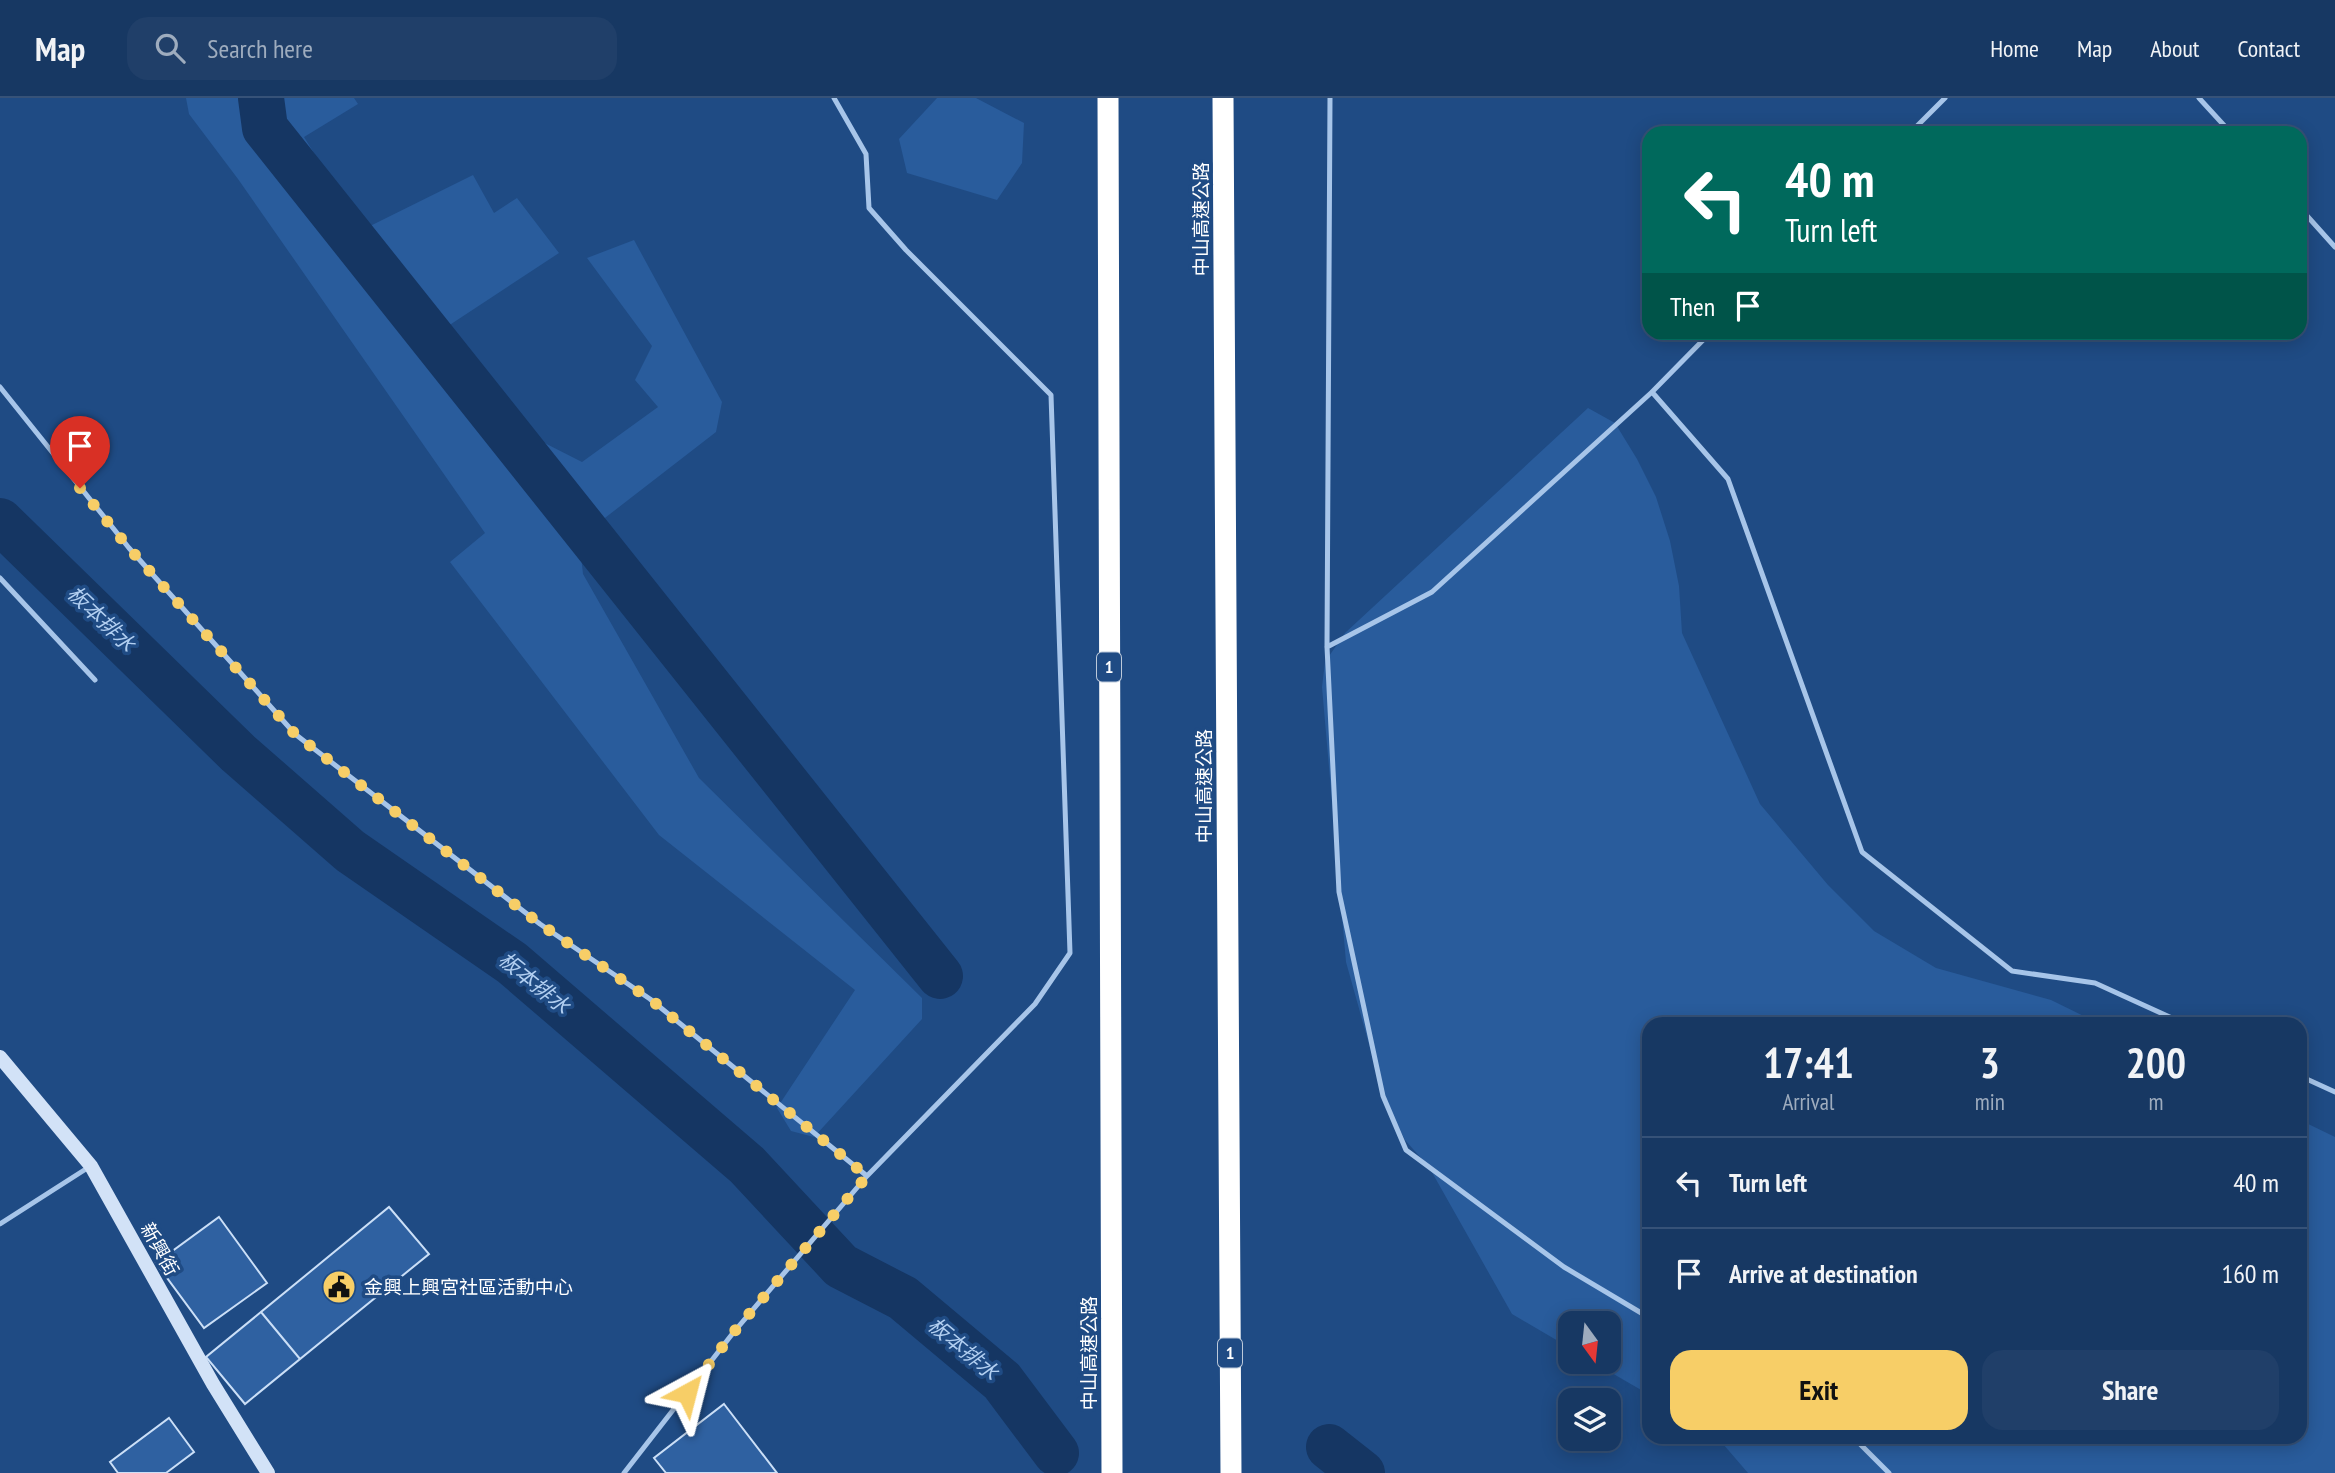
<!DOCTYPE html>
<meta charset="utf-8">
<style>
body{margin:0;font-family:"PT Sans Narrow","Noto Sans TC",sans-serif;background:#203f69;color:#f1f3f6;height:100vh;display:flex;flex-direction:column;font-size:26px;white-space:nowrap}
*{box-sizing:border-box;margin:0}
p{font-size:23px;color:#9eacbe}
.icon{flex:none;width:38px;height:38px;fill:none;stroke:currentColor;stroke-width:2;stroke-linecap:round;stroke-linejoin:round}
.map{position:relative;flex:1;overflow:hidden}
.drawer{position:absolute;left:1642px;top:919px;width:665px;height:427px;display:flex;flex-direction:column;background:#173863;border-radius:21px;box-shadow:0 4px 18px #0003,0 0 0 2px #365278}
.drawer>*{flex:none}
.guide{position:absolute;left:1642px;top:28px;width:665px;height:214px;border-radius:21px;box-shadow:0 4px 18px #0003,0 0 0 2px #365278;background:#00695c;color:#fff;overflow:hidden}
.needle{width:46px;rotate:165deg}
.buttons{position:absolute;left:1558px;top:1213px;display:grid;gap:14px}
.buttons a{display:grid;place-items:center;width:63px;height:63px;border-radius:14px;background:#173863;box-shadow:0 4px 18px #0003,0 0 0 2px #365278;font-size:35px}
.pin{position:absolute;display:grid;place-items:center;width:60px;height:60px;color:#fff;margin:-72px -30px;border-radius:50% 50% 50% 0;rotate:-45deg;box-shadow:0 0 7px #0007}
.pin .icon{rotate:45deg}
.me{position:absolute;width:77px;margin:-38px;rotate:38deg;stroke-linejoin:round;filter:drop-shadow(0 0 5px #0008)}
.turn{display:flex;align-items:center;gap:24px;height:147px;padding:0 28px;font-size:32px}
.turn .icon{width:91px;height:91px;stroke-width:2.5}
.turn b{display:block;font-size:49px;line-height:60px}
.then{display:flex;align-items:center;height:66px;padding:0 28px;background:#0003;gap:14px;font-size:26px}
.eta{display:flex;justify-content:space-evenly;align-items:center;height:119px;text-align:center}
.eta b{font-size:42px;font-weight:800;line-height:49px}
.button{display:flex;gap:14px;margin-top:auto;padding:14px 28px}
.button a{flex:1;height:80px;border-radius:21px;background:#f7ce67;color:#111;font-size:28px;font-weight:800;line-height:80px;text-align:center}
.button a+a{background:#203f69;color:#f1f3f6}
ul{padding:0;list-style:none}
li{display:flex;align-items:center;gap:21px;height:91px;padding:0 28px;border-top:2px solid #365278}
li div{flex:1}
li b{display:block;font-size:26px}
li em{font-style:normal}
header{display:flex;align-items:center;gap:42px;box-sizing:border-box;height:98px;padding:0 35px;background:#173863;border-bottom:2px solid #365278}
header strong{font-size:33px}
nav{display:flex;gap:38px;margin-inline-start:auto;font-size:24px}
.search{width:490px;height:63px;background:#203f69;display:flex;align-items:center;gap:18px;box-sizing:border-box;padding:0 24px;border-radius:21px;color:#9eacbe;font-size:26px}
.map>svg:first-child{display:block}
</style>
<header>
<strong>Map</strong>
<div class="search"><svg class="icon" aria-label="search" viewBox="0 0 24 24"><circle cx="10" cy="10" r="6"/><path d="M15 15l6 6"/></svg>Search here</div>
<nav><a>Home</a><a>Map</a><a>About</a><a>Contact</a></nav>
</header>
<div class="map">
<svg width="2335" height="1375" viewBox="0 0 2335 1375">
<rect width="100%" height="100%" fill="#1f4b84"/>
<path fill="#295c9c" d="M186,0H354L358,6L304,39L362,132L473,77L494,115L517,100L559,155L442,232L515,330L582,364L658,309L635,282L652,248L587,160L634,142L722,304L716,334L579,440L583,476L699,680L922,900V921L814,1039L791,1033L777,1010L855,892L659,737L450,464L485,435L238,81L189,16Z
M937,0H976L1024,25L1022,65L997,102L907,75L899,41Z
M1588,310L1615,325L1637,361L1656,399L1670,443L1679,488L1682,535L1760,706L1828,787L1874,833L1936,870L2051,902L2100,926H1648V1296L1593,1264H1608V1225H1570V1250L1512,1216L1429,1069L1405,1042L1384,1000L1346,864L1322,589L1325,564L1345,535Z
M2300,1022L2335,1039V1375H1748L1717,1339H2300Z"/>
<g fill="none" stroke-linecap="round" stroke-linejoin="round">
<path stroke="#153663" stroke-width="46" d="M261,0L265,30L940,878
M0,423L238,655L350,753L512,865L747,1067L841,1168L903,1200L1002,1283L1056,1355
M1329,1349L1362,1375"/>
</g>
<path fill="#2f61a1" stroke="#cbdff7" stroke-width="2" d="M389,1109L429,1156L300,1261L261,1214Z
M219,1119L267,1185L204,1230L156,1165Z
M261,1214L300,1261L245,1306L206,1259Z
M724,1306L777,1375H666L654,1360Z
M169,1320L194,1354L166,1375H118L110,1364Z"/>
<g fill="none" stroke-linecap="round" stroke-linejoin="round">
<path stroke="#a7c5e9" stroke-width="5" d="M1330,0L1327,549L1339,794L1383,998L1406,1052L1564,1169L1648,1219
M2199,0L2231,35
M1910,35L1945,0
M2300,110L2335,149
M0,289L129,450L295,636L540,826L650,901L867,1078
M1652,294L1728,381L1862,754L2012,873L2095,885L2185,926
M0,480L95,582
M1327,549L1432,494L1652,294L1711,234
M2300,978L2335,994
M0,1126L89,1069
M1853,1339L1889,1375
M624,1375L733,1235L867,1078L1035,906L1070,855L1051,297L906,152L869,110L866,56L834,0"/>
<path stroke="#d2e2f7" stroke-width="14" d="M0,959L91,1068L213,1286L268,1375"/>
<path stroke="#fff" stroke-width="21" d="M1108,0L1112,1375
M1223,0L1231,1375"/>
</g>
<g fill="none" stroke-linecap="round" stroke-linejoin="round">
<path stroke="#f7ce67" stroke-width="12" stroke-dasharray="0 21.6" d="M80,390L129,450L295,636L540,826L650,901L867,1078L733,1235L687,1295"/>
</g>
<defs>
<symbol id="civic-disc" viewBox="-11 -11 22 22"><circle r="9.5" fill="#f7ce67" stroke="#1f4b84"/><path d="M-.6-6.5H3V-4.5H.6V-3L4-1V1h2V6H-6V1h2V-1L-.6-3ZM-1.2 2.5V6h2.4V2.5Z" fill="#111"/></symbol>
</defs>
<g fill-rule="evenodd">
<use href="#civic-disc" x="320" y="1170" width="38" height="38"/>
</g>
<g text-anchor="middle" stroke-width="7" stroke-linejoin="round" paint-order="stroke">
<g fill="#1f4b84" stroke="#bcc9da" stroke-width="2">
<rect x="1097" y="554.5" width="24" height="29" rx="5"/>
<rect x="1218" y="1240.5" width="24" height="29" rx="5"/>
</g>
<g font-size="18" font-weight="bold" fill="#fff">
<text x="1109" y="575">1</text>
<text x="1230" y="1261">1</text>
</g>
<g font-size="19" fill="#fff" stroke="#1f4b84">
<text transform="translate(1201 121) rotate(-90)" y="7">中山高速公路</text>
<text transform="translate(1204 688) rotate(-90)" y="7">中山高速公路</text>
<text transform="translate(160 1151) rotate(61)" y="7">新興街</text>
<text transform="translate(1089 1255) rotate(-90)" y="7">中山高速公路</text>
</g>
<g font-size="19" fill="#fff" stroke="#1f4b84" text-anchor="start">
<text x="364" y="1196">金興上興宮社區活動中心</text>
</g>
<g font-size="21" font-style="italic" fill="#b2cff1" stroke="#1f4b84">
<text transform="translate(101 521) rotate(44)" y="7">板本排水</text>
<text transform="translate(534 885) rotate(39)" y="7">板本排水</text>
<text transform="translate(963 1251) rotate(40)" y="7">板本排水</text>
</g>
</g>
</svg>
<div class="buttons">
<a><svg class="needle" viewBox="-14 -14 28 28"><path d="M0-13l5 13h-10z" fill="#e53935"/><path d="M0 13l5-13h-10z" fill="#9eacbe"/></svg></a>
<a><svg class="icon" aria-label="layers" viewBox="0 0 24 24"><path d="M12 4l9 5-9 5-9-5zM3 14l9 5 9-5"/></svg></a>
</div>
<div class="pin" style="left:80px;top:390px;background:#d93025"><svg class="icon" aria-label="arrive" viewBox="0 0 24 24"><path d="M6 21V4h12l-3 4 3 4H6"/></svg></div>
<svg class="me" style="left:687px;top:1295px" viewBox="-20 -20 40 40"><path d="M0-17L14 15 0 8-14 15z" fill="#f7ce67" stroke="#fff" stroke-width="4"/></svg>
<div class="guide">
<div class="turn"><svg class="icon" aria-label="left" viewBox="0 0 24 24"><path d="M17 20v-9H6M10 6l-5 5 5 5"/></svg><div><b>40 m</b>Turn left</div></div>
<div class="then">Then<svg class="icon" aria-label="arrive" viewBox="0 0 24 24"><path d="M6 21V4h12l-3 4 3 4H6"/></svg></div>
</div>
<section class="drawer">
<div class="eta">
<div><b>17:41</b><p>Arrival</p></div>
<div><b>3</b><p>min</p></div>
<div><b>200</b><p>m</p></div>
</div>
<ul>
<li><svg class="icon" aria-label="left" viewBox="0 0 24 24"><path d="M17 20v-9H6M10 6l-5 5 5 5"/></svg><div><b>Turn left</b></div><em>40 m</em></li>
<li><svg class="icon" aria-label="arrive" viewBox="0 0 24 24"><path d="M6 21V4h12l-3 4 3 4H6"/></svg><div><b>Arrive at destination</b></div><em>160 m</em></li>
</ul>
<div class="button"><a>Exit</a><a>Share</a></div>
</section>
</div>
